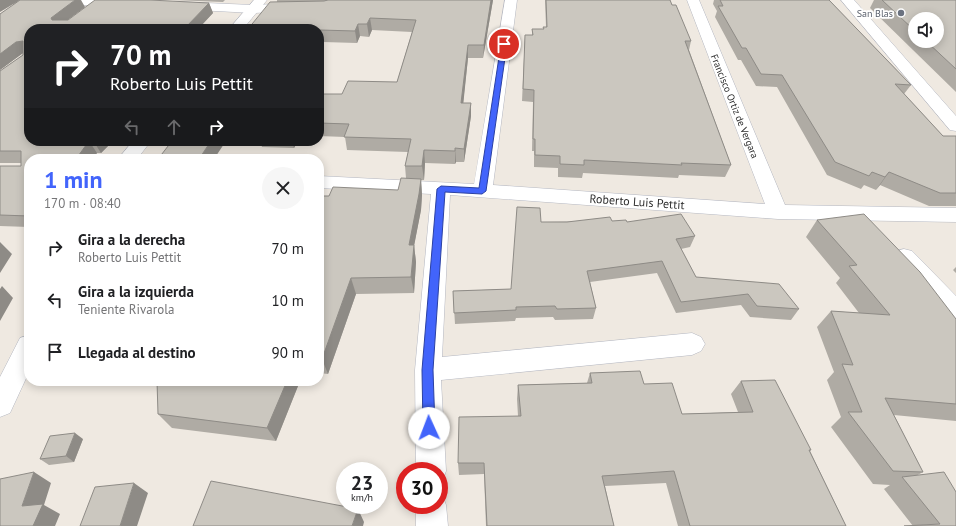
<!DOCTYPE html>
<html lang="es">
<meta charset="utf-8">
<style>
body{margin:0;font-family:"PT Sans",sans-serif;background:#f6f6f6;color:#202124;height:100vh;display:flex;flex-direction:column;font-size:15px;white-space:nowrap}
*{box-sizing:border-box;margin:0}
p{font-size:13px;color:#757577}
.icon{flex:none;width:22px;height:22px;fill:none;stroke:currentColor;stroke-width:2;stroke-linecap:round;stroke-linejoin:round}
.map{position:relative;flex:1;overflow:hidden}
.drawer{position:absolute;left:24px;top:154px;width:300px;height:232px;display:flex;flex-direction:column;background:#fff;border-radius:16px;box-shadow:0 2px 10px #0003}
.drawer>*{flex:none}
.banner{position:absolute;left:24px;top:24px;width:300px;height:122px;border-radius:16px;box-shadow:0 2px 10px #0003;background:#202124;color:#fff;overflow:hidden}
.fabs{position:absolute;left:908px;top:12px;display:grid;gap:8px}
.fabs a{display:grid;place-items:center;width:36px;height:36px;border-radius:50%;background:#fff;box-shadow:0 2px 10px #0003;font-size:20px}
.speed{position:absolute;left:336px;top:462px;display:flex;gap:8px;font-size:20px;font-weight:700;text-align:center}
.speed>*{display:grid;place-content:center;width:52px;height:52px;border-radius:50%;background:#fff;box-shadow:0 2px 10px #0003;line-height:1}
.speed small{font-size:10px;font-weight:400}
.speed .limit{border:6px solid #d22;background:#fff;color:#111}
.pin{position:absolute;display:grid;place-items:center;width:34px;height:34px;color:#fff;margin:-17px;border:2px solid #fff;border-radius:50%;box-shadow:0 1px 4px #0007}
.me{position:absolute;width:44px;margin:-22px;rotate:358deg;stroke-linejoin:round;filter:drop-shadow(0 0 3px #0008)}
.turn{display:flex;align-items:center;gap:14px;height:84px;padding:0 20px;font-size:18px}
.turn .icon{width:52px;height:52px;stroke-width:2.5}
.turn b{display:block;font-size:28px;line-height:34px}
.lanes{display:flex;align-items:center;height:38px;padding:0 20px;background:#0003;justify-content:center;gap:20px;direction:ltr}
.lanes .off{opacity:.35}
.round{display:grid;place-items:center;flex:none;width:42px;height:42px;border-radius:21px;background:#f6f6f6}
.overview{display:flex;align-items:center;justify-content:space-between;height:68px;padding:0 20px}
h1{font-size:24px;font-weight:700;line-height:30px;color:#4264fb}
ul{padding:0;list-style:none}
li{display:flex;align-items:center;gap:12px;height:52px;padding:0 20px}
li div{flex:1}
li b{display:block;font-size:15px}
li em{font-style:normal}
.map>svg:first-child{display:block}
</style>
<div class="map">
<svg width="956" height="526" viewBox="0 0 956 526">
<rect width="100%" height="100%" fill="#efe9e1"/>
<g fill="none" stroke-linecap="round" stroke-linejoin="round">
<defs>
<path id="minor" d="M505,0H517L493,185L765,204L687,0H699L785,205L956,208V222L778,219L450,195L442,357L692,333L701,337L705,344L701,351L692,355L441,380L446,471L442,482L439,483V471H416L415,370L431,194L319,188V176L474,184Z
M841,0H854L956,116V131L950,130Z
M904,249L912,251L956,296V321L948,318L896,263L893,257L896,251Z
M439,493L442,494L446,505L448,526H416V505H439Z"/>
<path id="tertiary" d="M52,0H124L127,3L125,6L121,7L58,4L54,3Z
M182,2L253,5L295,3L299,4L301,7L299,10L295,11L253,13L178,9L176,6L178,3Z"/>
<path id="secondary" d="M254,0H267L243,29H229Z
M133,141H151L137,159H118Z
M29,335V372L10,413L0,417V377L20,338Z"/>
</defs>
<use href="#minor" stroke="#b4b7c1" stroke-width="1"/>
<use href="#tertiary" stroke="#b4b7c1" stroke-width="1"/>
<use href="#secondary" stroke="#b4b7c1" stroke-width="1"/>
<use href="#minor" fill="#fff" fill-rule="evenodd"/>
<use href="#tertiary" fill="#fff" fill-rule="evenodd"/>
<use href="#secondary" fill="#fff" fill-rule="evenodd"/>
</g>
<path fill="#afaba4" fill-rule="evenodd" d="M0,0L85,7L67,20L209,3L213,13L200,27L213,28V29H29V141H113L101,153H97L92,159H29V227L0,226V166H21V163H0V71L23,55V53L0,70V14L15,4Z
M173,0H225L223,2Z
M277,0H493L483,58H468L463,103H471V116L464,162H456L455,164L425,163L424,180H421L422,195L421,210L414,245L416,262L414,293L356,294L328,374L319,373V196H329L398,190L406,178L405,166L408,152L347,150L345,137L319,136V94H342L397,82L412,32L372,30L369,37L360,36L357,43L323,42L320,46H319V29L277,2Z
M545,0H670L672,5L691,41L689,50L731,165L725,177L679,175L678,178L583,173L582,178L558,177V168L534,167V151H532L533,102L522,101L525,35H532V29H543L546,27Z
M714,0H829L911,85L904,94L943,136H956V206H929L880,185L876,190L864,185L861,189L827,175L777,87L756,86L741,60H738L715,17L717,11L713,4Z
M874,0H956V92L870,8ZM915,19L937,41H915Z
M260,141H298L294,148L262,147Z
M817,220L956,319V421L894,415L923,472L916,476L956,526H913L884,489L890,485L873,484L831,427L841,417L827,380L834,372L817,327L831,311L859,313L836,283L840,278L806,237Z
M612,221L627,222L695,236L690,247L681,249L696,277L799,309L791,320L750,317L741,305L676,313L657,273L590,282L596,308L593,319L555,320L553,317L516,318L515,321L455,324L453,291L511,289L541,222Z
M956,267V273L953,270Z
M590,373L644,384L682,414L738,412L731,394L741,381L811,450L810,451L846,526H678L666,483L605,486L614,526H486L484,474L459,475L458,463L518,416L517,399L518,385L587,383Z
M300,381L276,441L172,428L158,414Z
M83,439L74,462L49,465L40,459Z"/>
<path fill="#8e8b86" d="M0,0H20L0,12Z
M75,0H81L85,7L57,28L52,20L51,18Z
M491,0H493L483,58L484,45Z
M209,3L213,13L198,29L186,27Z
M370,18L372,30L369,37L367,24Z
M358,24L360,36L357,43L355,31Z
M320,30L323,42L320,46L319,41V32Z
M23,41V53L0,70V54L16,42Z
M468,45V58L462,116L461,103Z
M471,103V116L464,162V149Z
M89,141L97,153L92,159H76Z
M95,141H113L101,153L94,142Z
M211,141H226L214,159H199Z
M292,141H298L294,148Z
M455,148L456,162L455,164Z
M424,150L425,163L424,180L422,166Z
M889,172L880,185L876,190L885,177Z
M421,179L422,195L421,210L411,262L409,245Z
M0,242L12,254L0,273Z
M414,245L416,262L414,293L411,277Z
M351,278L356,294L328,374L322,359Z
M2,286L13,298L0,321V289Z
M287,381H300L276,441L267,428Z
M75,433L83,439L74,462L66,456Z
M34,472L51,483L44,505L60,514L55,526H33L22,506Z
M134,483L148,493L137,526H120Z
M358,509L364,522L363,526H352Z"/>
<path fill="#cbc7bf" stroke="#8e8b86" d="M20,0H75L51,18L52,20H68L95,0H150L209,3L186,27L213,28L211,29H29V141H95L94,142L89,141L76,159H29V216L0,215V166H21V151H0V71L23,55V41L16,42L0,54V14Z
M328,0H491L484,45H468L461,103H471L464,149L455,148V151L424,150L422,166H405L411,139L344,137L349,124L319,123V94H342L348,81L397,82L416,20L370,18L367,24H358L355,31L320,30L319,32V29H248L270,2L324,1Z
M546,0H670L672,5H676L691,41H685L731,165L681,163L682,165L584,160V165L560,164V156L535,155V139H533L534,90L523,89L525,35H533L532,29H544L543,27H547Z
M720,0H829L911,85L895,84L943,136H956V193H940L889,172L885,177L872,172L869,176L835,162L782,75L761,74L746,48H742L718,6H723Z
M882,0H956V69L926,41H937V19H915V31Z
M172,141H211L199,159H158Z
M401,178L421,179L419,194L409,245H414L411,277L351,278L322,359H319V196H329L333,187L398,190Z
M517,207L540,208L541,222H567L610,217L612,221L626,220L627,222L681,214L695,236L676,239L696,277L779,284L799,309L757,306L748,294L681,302L662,261L587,271L596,308L557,309L555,306L516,307V310L454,313L453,291L511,289Z
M864,214L920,272L956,319V404L885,398L923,472L893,471L848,412H862L842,364L853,365L831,311L890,315L849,266L857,265L817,220Z
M640,371L644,384L672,383L682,414L753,412L741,381L775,380L811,450H809L846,526H690L674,471L602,476L614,526H487L484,463H458L459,417L521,416L518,385L592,383L590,373Z
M157,381H287L267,428L158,414Z
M75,433L66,456L40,459L50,436Z
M34,472L22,506L43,504L33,526H0V479Z
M944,472L956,492V526H904L940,524L902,477Z
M211,481L358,509L352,526H193Z
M134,483L120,526H80L95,487Z"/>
<path fill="#4264fb" stroke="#2b41a3" d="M504,42L507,44L486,191L482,194L445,192L433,370L435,428L433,432L429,433L425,432L423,428L422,370L437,189L441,186L479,188L501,44Z"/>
<circle fill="#6b7280" stroke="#fff" stroke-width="1.5" cx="901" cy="13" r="4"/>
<g text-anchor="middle" stroke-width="3.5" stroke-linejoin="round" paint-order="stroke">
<g font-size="10" fill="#5b616d" stroke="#fff" text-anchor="end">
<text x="893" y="17">San Blas</text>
</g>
<g font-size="10" fill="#2e2e2e" stroke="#fff">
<text transform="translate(735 106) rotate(68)" y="4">Francisco Ortiz de Vergara</text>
</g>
<g font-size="12" fill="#2e2e2e" stroke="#fff">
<text transform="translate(637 202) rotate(4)" y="4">Roberto Luis Pettit</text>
</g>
</g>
</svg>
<div class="fabs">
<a><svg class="icon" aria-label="sound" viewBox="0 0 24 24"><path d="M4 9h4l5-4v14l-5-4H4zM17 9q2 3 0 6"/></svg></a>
</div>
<div class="speed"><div>23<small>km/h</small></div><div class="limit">30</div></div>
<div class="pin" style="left:504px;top:44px;background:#d93025"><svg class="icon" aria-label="arrive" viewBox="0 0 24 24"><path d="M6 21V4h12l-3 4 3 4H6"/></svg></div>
<svg class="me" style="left:429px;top:428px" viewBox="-20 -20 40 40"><circle r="19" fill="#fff"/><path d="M0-13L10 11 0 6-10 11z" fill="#4264fb"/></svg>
<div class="banner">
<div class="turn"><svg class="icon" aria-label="right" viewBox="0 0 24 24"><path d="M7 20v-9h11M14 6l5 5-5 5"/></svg><div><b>70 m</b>Roberto Luis Pettit</div></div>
<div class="lanes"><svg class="icon off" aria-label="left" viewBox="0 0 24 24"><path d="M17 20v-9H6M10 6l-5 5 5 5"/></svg><svg class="icon off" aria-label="ahead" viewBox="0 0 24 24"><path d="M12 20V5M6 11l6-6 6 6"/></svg><svg class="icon" aria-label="right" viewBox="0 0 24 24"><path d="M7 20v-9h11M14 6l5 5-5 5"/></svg></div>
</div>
<section class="drawer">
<div class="overview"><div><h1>1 min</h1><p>170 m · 08:40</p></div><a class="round"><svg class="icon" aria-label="close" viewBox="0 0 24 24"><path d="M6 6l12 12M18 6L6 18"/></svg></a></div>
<ul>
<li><svg class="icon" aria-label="right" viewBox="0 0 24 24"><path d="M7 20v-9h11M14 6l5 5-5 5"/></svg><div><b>Gira a la derecha</b><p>Roberto Luis Pettit</p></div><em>70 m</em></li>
<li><svg class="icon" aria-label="left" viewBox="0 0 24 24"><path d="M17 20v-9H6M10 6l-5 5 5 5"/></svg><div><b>Gira a la izquierda</b><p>Teniente Rivarola</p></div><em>10 m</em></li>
<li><svg class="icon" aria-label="arrive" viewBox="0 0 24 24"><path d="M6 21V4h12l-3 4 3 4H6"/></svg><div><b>Llegada al destino</b></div><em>90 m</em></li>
</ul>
</section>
</div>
